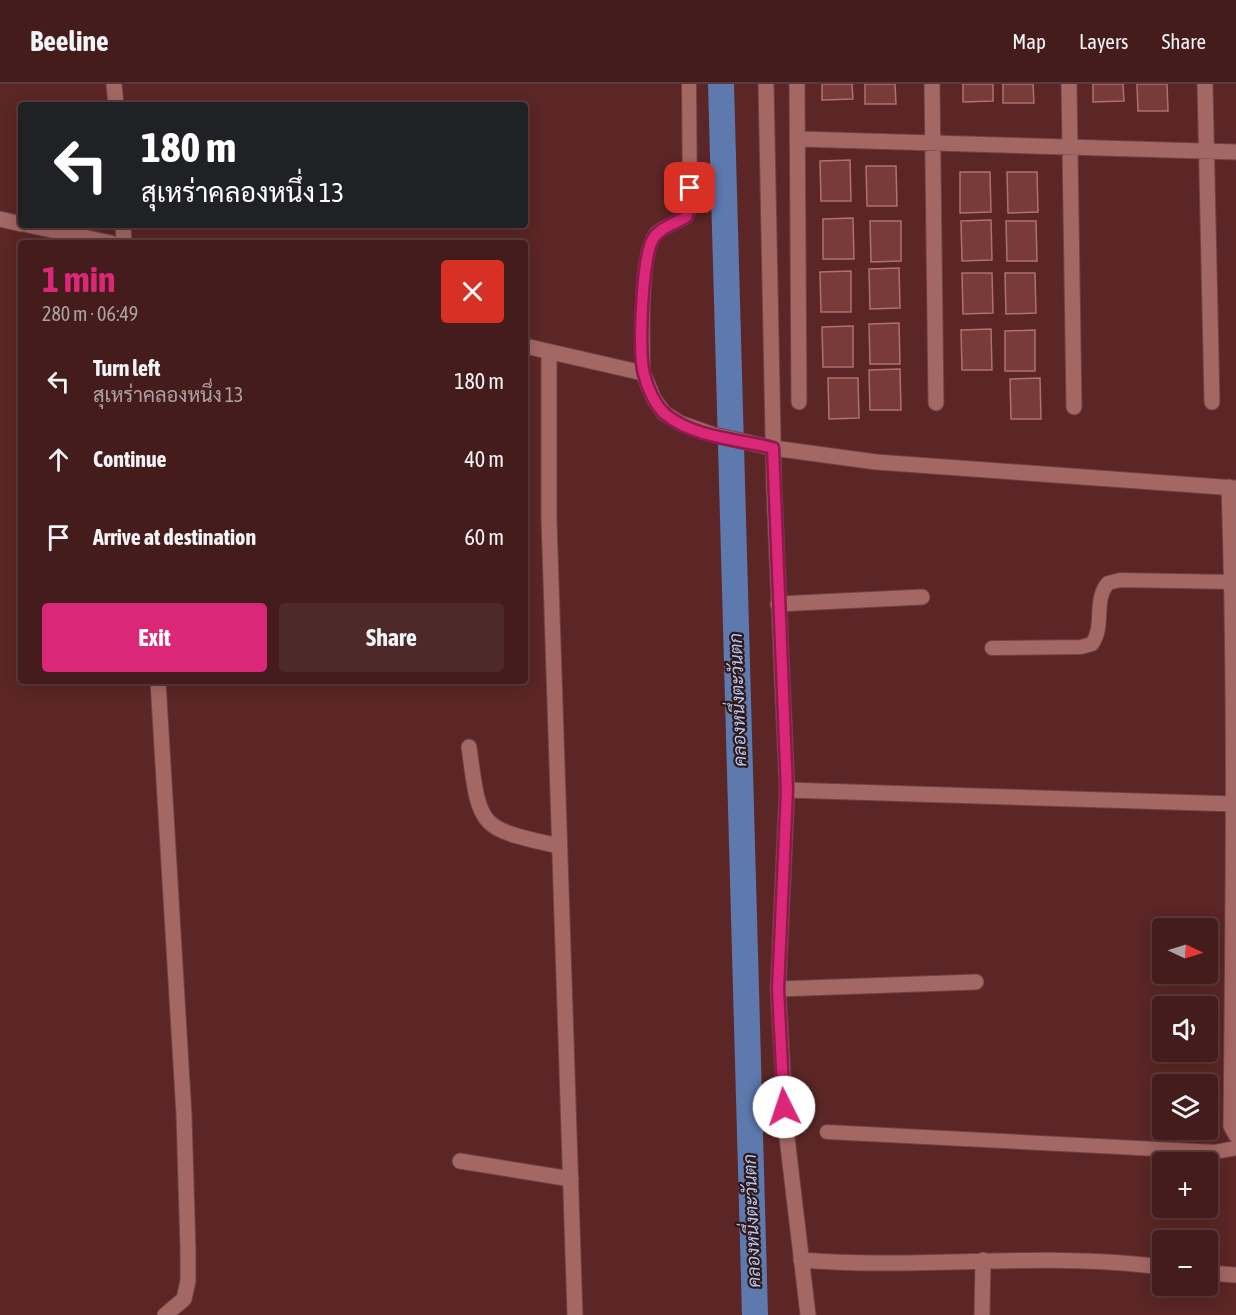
<!DOCTYPE html>
<meta charset="utf-8">
<style>
body{margin:0;font-family:"Asap Condensed",Sarabun,sans-serif;background:#4e2929;color:#f1f3f6;height:100vh;display:flex;flex-direction:column;font-size:22px;white-space:nowrap}
*{box-sizing:border-box;margin:0}
p{font-size:20px;color:#afa1a3}
.icon{flex:none;width:33px;height:33px;fill:none;stroke:currentColor;stroke-width:2;stroke-linecap:round;stroke-linejoin:round}
.map{position:relative;flex:1;overflow:hidden}
.sheet{position:absolute;left:18px;top:156px;width:510px;height:444px;display:flex;flex-direction:column;background:#441c1c;border-radius:6px;box-shadow:0 3px 15px #0003,0 0 0 2px #5c3a3b}
.sheet>*{flex:none}
.banner{position:absolute;left:18px;top:18px;width:510px;height:126px;border-radius:6px;box-shadow:0 3px 15px #0003,0 0 0 2px #5c3a3b;background:#202124;color:#fff;overflow:hidden}
.needle{width:39px;rotate:94deg}
.fabs{position:absolute;left:1152px;top:834px;display:grid;gap:12px}
.fabs a{display:grid;place-items:center;width:66px;height:66px;border-radius:6px;background:#441c1c;box-shadow:0 3px 15px #0003,0 0 0 2px #5c3a3b;font-size:30px}
.pin{position:absolute;display:grid;place-items:center;width:51px;height:51px;color:#fff;margin:-26px;border-radius:12px;box-shadow:0 3px 9px #0006}
.me{position:absolute;width:66px;margin:-33px;rotate:356deg;stroke-linejoin:round;filter:drop-shadow(0 0 4px #0008)}
.turn{display:flex;align-items:center;gap:21px;height:126px;padding:0 24px;font-size:27px}
.turn .icon{width:78px;height:78px;stroke-width:2.5}
.turn b{display:block;font-size:42px;line-height:51px}
.round{display:grid;place-items:center;flex:none;width:63px;height:63px;border-radius:6px;background:#4e2929}
.headline{display:flex;align-items:center;justify-content:space-between;height:102px;padding:0 24px}
h1{font-size:36px;font-weight:700;line-height:45px;color:#db2777}
.button{display:flex;gap:12px;margin-top:auto;padding:12px 24px}
.button a{flex:1;height:69px;border-radius:6px;background:#db2777;color:#fff;font-size:24px;font-weight:700;line-height:69px;text-align:center}
.button a+a{background:#4e2929;color:#f1f3f6}
ul{padding:0;list-style:none}
li{display:flex;align-items:center;gap:18px;height:78px;padding:0 24px}
li div{flex:1}
li b{display:block;font-size:22px}
li em{font-style:normal}
header{display:flex;align-items:center;gap:36px;box-sizing:border-box;height:84px;padding:0 30px;background:#441c1c;border-bottom:2px solid #5c3a3b}
header strong{font-size:28px}
nav{display:flex;gap:33px;margin-inline-start:auto;font-size:21px}
.map>svg:first-child{display:block}
</style>
<header>
<strong>Beeline</strong>
<nav><a>Map</a><a>Layers</a><a>Share</a></nav>
</header>
<div class="map">
<svg width="1236" height="1231" viewBox="0 0 1236 1231">
<rect width="100%" height="100%" fill="#5b2625"/>
<g fill="none" stroke-linecap="round" stroke-linejoin="round">
<path stroke="#5d79ad" stroke-width="26" d="M721,0L755,1231"/>
</g>
<path fill="#793b3a" stroke="#af716f" stroke-width="1.5" d="M822,0H852L853,15L822,16Z
M865,0H895L896,20H865Z
M963,0H993V17L963,18Z
M1003,0H1033L1034,19H1003Z
M1093,0H1123L1124,17L1093,18Z
M1137,0H1167L1168,27H1138Z
M850,76L851,117H821L820,77Z
M866,82H896L897,122H867Z
M960,88H990L991,128L960,129Z
M1007,88H1037L1038,128L1008,129Z
M853,134L854,175H823V135Z
M991,136L992,176L962,177L961,137Z
M870,137H901V177L871,178Z
M1006,137H1036L1037,177H1007Z
M899,184L900,224L870,225L869,185Z
M851,187V228H821L820,188Z
M962,189H992L993,229L963,230Z
M1005,189H1035L1036,229L1006,230Z
M899,239L900,280H870L869,240Z
M853,242V283H823L822,243Z
M991,245L992,286H962L961,246Z
M1035,246V287H1005V247Z
M900,285L901,326H870L869,286Z
M828,294H858L859,334L829,335Z
M1040,294L1041,335H1011L1010,295Z"/>
<g fill="none" stroke-linecap="round" stroke-linejoin="round">
<defs>
<path id="service" d="M643,289C643,262 638,164 658,148C667,141 678,139 687,132L690,121L689,0
M992,564L1081,563L1092,560C1105,542 1093,516 1108,499L1120,496L1233,498
M827,1048L1215,1068L1236,1064"/>
<path id="minor" d="M114,0L116,21
M766,0L774,402L787,706L778,905L786,1045L808,1231
M797,0L799,318
M932,0L936,319
M1069,0L1074,323
M1205,0L1212,318
M799,55L1236,68
M0,135L21,140
M28,141L111,159
M123,141L124,159
M525,262L643,289L654,315L664,329L680,339L714,351L773,364L876,378L1236,404
M549,268V436L575,1231
M1229,403C1236,616 1233,829 1231,1042L1236,1051
M778,520L922,513
M158,597L184,1031L188,1166V1197L184,1215L165,1231
M469,663C480,745 478,744 559,762
M787,706L1236,720
M778,905L976,898
M460,1077L571,1095
M801,1176C921,1186 1043,1167 1162,1183
M1208,1189L1236,1191
M982,1231L983,1176"/>
</defs>
<use href="#service" stroke="#704143" stroke-width="16"/>
<use href="#minor" stroke="#704143" stroke-width="17"/>
<use href="#service" stroke="#a36764" stroke-width="14"/>
<use href="#minor" stroke="#a36764" stroke-width="15"/>
</g>
<g fill="none" stroke-linecap="round" stroke-linejoin="round">
<defs>
<path id="route" d="M690,104L687,132C676,140 660,143 653,155C642,172 638,269 644,290C647,303 655,321 665,330C694,354 738,355 773,364L787,706L778,905L784,1023"/>
</defs>
<use href="#route" stroke="#8e194d" stroke-width="15"/>
<use href="#route" stroke="#db2777" stroke-width="10"/>
</g>
<g text-anchor="middle" stroke-width="4.5" stroke-linejoin="round" paint-order="stroke">
<g font-size="18" font-style="italic" fill="#b1caf8" stroke="#311817">
<text transform="translate(738 616) rotate(-92)" y="6">คลองหนึ่งตะวันตก</text>
<text transform="translate(752 1137) rotate(-92)" y="6">คลองหนึ่งตะวันตก</text>
</g>
</g>
</svg>
<div class="fabs">
<a><svg class="needle" viewBox="-14 -14 28 28"><path d="M0-13l5 13h-10z" fill="#e53935"/><path d="M0 13l5-13h-10z" fill="#afa1a3"/></svg></a>
<a><svg class="icon" aria-label="sound" viewBox="0 0 24 24"><path d="M4 9h4l5-4v14l-5-4H4zM17 9q2 3 0 6"/></svg></a>
<a><svg class="icon" aria-label="layers" viewBox="0 0 24 24"><path d="M12 4l9 5-9 5-9-5zM3 14l9 5 9-5"/></svg></a>
<a>+</a>
<a>−</a>
</div>
<div class="pin" style="left:690px;top:104px;background:#d93025"><svg class="icon" aria-label="arrive" viewBox="0 0 24 24"><path d="M6 21V4h12l-3 4 3 4H6"/></svg></div>
<svg class="me" style="left:784px;top:1023px" viewBox="-20 -20 40 40"><circle r="19" fill="#fff"/><path d="M0-13L10 11 0 6-10 11z" fill="#db2777"/></svg>
<div class="banner">
<div class="turn"><svg class="icon" aria-label="left" viewBox="0 0 24 24"><path d="M17 20v-9H6M10 6l-5 5 5 5"/></svg><div><b>180 m</b>สุเหร่าคลองหนึ่ง 13</div></div>
</div>
<section class="sheet">
<div class="headline"><div><h1>1 min</h1><p>280 m · 06:49</p></div><a class="round" style="background:#d93025;color:#fff"><svg class="icon" aria-label="close" viewBox="0 0 24 24"><path d="M6 6l12 12M18 6L6 18"/></svg></a></div>
<ul>
<li><svg class="icon" aria-label="left" viewBox="0 0 24 24"><path d="M17 20v-9H6M10 6l-5 5 5 5"/></svg><div><b>Turn left</b><p>สุเหร่าคลองหนึ่ง 13</p></div><em>180 m</em></li>
<li><svg class="icon" aria-label="ahead" viewBox="0 0 24 24"><path d="M12 20V5M6 11l6-6 6 6"/></svg><div><b>Continue</b></div><em>40 m</em></li>
<li><svg class="icon" aria-label="arrive" viewBox="0 0 24 24"><path d="M6 21V4h12l-3 4 3 4H6"/></svg><div><b>Arrive at destination</b></div><em>60 m</em></li>
</ul>
<div class="button"><a>Exit</a><a>Share</a></div>
</section>
</div>
